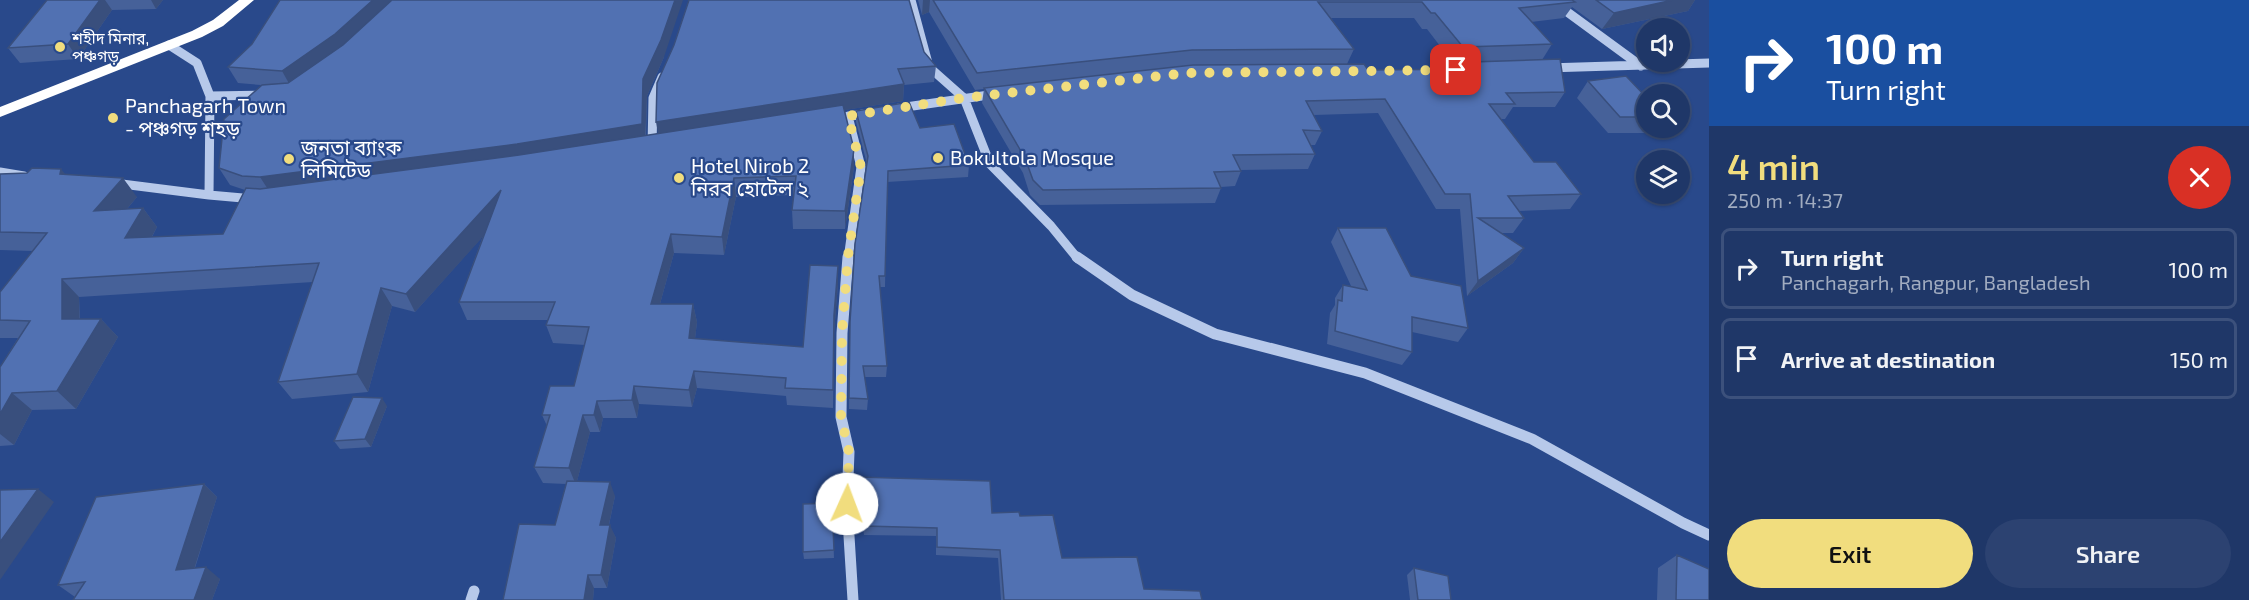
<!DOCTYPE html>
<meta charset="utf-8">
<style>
body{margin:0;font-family:"Exo 2","Noto Sans Bengali",sans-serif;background:#2c4271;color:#f1f3f6;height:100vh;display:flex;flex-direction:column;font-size:22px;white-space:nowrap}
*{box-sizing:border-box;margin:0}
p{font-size:20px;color:#a1acc0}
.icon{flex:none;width:33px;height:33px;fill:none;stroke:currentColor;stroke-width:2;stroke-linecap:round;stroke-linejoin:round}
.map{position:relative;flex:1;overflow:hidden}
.sheet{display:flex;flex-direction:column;background:#1f3768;width:540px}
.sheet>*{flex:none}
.hud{background:#1a4fa0;color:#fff;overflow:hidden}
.fabs{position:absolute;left:1636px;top:18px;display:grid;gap:12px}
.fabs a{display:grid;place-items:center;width:54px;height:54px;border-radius:50%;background:#1f3768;box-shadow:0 2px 4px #0004,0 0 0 2px #3c517c;font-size:30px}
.pin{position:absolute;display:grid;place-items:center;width:51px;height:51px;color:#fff;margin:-26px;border-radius:12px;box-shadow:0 3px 9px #0006}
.me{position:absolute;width:66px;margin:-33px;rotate:2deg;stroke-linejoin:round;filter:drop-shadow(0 0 4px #0008)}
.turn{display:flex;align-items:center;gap:21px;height:126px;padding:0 18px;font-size:27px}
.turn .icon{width:78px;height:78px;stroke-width:2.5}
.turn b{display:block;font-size:42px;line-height:51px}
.round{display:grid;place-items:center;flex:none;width:63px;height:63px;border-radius:32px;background:#2c4271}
.summary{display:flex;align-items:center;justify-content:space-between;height:102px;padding:0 18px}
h1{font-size:36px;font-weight:600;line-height:45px;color:#f1dd7e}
.cta{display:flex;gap:12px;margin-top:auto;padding:12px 18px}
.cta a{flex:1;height:69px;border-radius:36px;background:#f1dd7e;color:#111;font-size:24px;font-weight:600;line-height:69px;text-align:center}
.cta a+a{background:#2c4271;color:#f1f3f6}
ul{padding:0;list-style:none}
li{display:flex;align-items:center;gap:18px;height:81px;margin:0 12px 9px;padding:0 6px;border:3px solid #3c517c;border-radius:9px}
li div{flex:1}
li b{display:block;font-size:22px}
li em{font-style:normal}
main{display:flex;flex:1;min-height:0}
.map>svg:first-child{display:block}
</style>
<main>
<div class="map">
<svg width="1709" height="600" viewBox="0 0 1709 600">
<rect width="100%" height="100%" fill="#29498b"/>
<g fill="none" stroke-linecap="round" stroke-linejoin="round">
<path stroke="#b7c9ea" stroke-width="9" d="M911,0L929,67L964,98L990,164L1051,226L1078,259
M1551,0L1641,66
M169,45L197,63L210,96L209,195L254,199
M1547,68L1709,63
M210,96L263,95
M899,108L996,94
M834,119L869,113
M652,147L653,98L662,77
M0,172L24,176
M114,183L209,195
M848,259L861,167L848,116"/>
<path stroke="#b7c9ea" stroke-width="11" d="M848,257L842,333L841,417L849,452L847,504L853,600
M1077,257L1132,295L1215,334L1365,373L1532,439L1683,523L1709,535
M471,600L474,591"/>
<path fill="#fff" fill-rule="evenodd" d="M239,0H254L223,26L202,37L0,117V107L192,31L213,20Z"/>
</g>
<path fill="#466199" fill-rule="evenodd" d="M47,0H163L156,9L112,10L78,59L20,63L8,48Z
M918,0H1695L1688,11L1602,29L1572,7L1564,18L1531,22L1552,44L1542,60L1565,92L1555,107H1513L1505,119H1500L1534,162L1581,194L1570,209L1518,211L1524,218L1513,233H1501L1524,248L1513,263L1467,296L1460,209H1436L1378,113L1314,115L1322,131L1315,145H1310L1315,154L1308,169L1240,170L1241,171L1235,186L1221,187V188L1215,203L1040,205L1030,195L1023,173L982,103L984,89L975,90L929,12L922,15ZM1331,18H1414L1422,29H1427L1453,63H1472L1468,69L1368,70L1347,64L1354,49Z
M924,52L936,66L934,82L904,85L903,101L844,110L854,167L845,229H793L792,210L794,195L736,197L724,255L674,253L660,304H693L697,322L695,339L803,347L838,266V284L834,333L833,408L787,405L786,396L697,388L692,407L639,404L637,418H603L600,432H590L577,481L615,496L609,525L616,538L607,588H594L593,600H503L555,525L566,484L543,483L534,467L547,426L542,415L574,386L585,345L553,343L546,325L548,320H467L459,302L483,236L415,312L392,306L368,392L292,399L278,382L313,282L79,297L80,319H101L118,337L76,409L32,410L14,445L0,446V367L18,338H0V292L33,251L0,250V174H66L137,197L127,209L143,208L157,227L152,237L223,234L245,190L230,185L219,168L261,85L238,83L228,67L664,57L647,96L646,136L658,134Z
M1588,81L1647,98V128H1655L1651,133H1608L1577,98Z
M856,111L920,128L969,165L968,177L887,182L885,287H880L887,366L886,377H864L868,399L867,410L849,409L850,322L867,164L856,122Z
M1338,228L1411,276L1468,328L1458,342L1412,332V352L1402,365L1327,344L1330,313L1335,305V298L1343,285L1351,286L1331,242Z
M387,406L371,447L340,449L334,441Z
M858,477L992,513L1020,516L1062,558L1144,589L1202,600H1001L998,558L936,555V536L864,535L858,485Z
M204,484L217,497L195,568L220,579L212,600H73L75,597L58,585Z
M832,503L834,558L804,559L803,552Z
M1677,555L1709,600H1657L1658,568Z
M1414,568L1451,600H1410L1407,575Z"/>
<path fill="#394f7d" d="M100,0H105L112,10L78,59L68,44Z
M151,0H163L156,9Z
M373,0H398L291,87L282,71Z
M675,0H683L664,57L647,96L645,141L271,194L260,177L643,79Z
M923,0H930L929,12L922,15Z
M1673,0H1695L1688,11L1602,29L1614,13Z
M904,84L903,101L659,139L656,122Z
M854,149V167L845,229V211Z
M61,169L76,187L60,174Z
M123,178L137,197L109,230L94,211Z
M734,178L736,197L724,255L722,237Z
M501,190L508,209L415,312L406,294Z
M143,208L157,227L141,257L125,238Z
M671,234L674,253L655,322L651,304Z
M1524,248L1513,263L1467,296L1478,281Z
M838,266V284L834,333L833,408L834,315Z
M62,279L79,297L80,337L62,319Z
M381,288L392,306L368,392L357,374Z
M693,304L697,322L693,356L689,338Z
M101,319L118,337L76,409L57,391Z
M694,371L697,388L692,407L689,390Z
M634,386L639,404L637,418L632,400Z
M12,393L32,410L14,445L0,434V414Z
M382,398L387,406L371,447L365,439Z
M597,401L603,418L600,432L594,415Z
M583,415L590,432L576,485L569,468Z
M610,482L615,496L606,538L600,525Z
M204,484L217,497L190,582L176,570Z
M38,489L54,502L0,580V542Z
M610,525L616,538L607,588L601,575Z
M206,567L220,579L212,600H194Z
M588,575L594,588L593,600H584Z"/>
<path fill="#5171b2" stroke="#394f7d" stroke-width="1.5" d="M47,0H100L68,44L8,48Z
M280,0H373L335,34L282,71L228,67L252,44Z
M392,0H675L661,40L643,79L642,124L517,144L260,177L242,176L219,168L224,119L262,85L288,83L343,45Z
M689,0H909L924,52L936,66L898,69L904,84L656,122L657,83L674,45Z
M933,0H1572L1575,2L1519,8L1552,44L1463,47L1435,13H1431L1422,2H1318L1354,49L1192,50L977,73Z
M1596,0H1673L1614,13Z
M1560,59L1565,92L1506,93L1515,104H1489L1534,162H1556L1581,194L1508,196L1524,218H1478L1524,248L1478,281L1470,194H1445L1385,99L1306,101L1322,131L1303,130L1315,154L1233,155L1241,171L1214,172L1221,188L1043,190L1033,180L1025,158L984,88L1193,65L1364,64L1368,70L1478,69L1472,62Z
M1626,76L1647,98V117H1620L1588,81Z
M909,102L920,128L954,124L969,165L888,171L885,276H879L887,366H863L868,399L849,398L850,322L855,244L868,156L856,111Z
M843,105L854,149L845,211L792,210L796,176L734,178L722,237L671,234L651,304H693L689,338L803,347L810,265L838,266L834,315L833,390L785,388L786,378L694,371L689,390L634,386L632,400L597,401L594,415H583L569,468L534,467L550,415H542L550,386H574L589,327L546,325L555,302H459L501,190L406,294L381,288L357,374L278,382L319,263L62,279V319H101L57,391L12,393L0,414V367L30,321L0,320V292L47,233L0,232V174L27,173L32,168L61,169L60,174L123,178L94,211L143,208L125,238L223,234L246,188L260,189L519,155Z
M1338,228H1386L1411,276L1461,286L1468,328L1412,317V352L1335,331L1338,300L1342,301L1343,285L1367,290Z
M353,397L382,398L365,439L334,441Z
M858,477L990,481L992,513L1019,512L1020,516L1053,515L1062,558L1137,557L1144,589L1200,591L1202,600H1004L1000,550L937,547V528L865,526Z
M567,481L610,482L600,525H610L601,575H588L584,600H503L519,524L555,525Z
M204,484L176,570L206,567L194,600H73L85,582L58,585L96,497Z
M38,489L0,542V490Z
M832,503L834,550L803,552V504Z
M1677,555L1709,569V600H1676Z
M1414,568L1448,576L1451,600H1418Z"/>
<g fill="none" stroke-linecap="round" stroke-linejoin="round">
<path stroke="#f1dd7e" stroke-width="10" stroke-dasharray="0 18" d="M847,504L849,452L841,417L842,333L848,256L861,167L848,116L964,98L1188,73L1456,70"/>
</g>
<g fill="#f1dd7e" stroke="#29498b" stroke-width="2">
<circle cx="60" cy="47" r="6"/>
<circle cx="113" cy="118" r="6"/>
<circle cx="938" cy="158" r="6"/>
<circle cx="289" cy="159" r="6"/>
<circle cx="679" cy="178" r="6"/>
</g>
<g text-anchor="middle" stroke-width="4.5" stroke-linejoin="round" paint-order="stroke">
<g font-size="16" fill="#fff" stroke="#29498b" text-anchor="start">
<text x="72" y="44">শহীদ মিনার,<tspan x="72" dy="18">পঞ্চগড়</tspan></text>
</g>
<g font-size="20" fill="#fff" stroke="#29498b" text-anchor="start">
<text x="125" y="113">Panchagarh Town<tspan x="125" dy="23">- পঞ্চগড় শহড়</tspan></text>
<text x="301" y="155">জনতা ব্যাংক<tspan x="301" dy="23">লিমিটেড</tspan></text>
<text x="950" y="165">Bokultola Mosque</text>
<text x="691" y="173">Hotel Nirob 2<tspan x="691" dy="23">নিরব হোটেল ২</tspan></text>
</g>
</g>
</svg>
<div class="fabs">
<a><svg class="icon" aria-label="sound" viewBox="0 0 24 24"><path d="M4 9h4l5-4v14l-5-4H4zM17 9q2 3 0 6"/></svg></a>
<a><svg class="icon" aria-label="search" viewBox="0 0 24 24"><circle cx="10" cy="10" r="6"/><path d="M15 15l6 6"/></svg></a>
<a><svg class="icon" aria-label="layers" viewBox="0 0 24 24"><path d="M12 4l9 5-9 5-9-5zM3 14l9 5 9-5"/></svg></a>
</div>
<div class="pin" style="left:1456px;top:70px;background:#d93025"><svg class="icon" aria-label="arrive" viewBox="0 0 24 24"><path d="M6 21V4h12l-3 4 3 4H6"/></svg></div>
<svg class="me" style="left:847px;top:504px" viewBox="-20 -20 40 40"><circle r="19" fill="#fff"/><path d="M0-13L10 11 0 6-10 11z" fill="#f1dd7e"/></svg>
</div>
<section class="sheet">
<div class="hud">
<div class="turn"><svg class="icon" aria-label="right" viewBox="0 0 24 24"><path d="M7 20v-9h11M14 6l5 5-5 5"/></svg><div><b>100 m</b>Turn right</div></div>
</div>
<div class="summary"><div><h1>4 min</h1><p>250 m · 14:37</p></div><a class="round" style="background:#d93025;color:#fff"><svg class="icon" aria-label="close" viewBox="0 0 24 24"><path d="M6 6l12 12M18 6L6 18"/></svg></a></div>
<ul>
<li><svg class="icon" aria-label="right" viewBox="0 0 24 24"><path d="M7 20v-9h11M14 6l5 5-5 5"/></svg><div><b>Turn right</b><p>Panchagarh, Rangpur, Bangladesh</p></div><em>100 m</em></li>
<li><svg class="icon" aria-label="arrive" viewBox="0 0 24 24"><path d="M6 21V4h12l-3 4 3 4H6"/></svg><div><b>Arrive at destination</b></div><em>150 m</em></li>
</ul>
<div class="cta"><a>Exit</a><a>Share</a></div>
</section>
</main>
